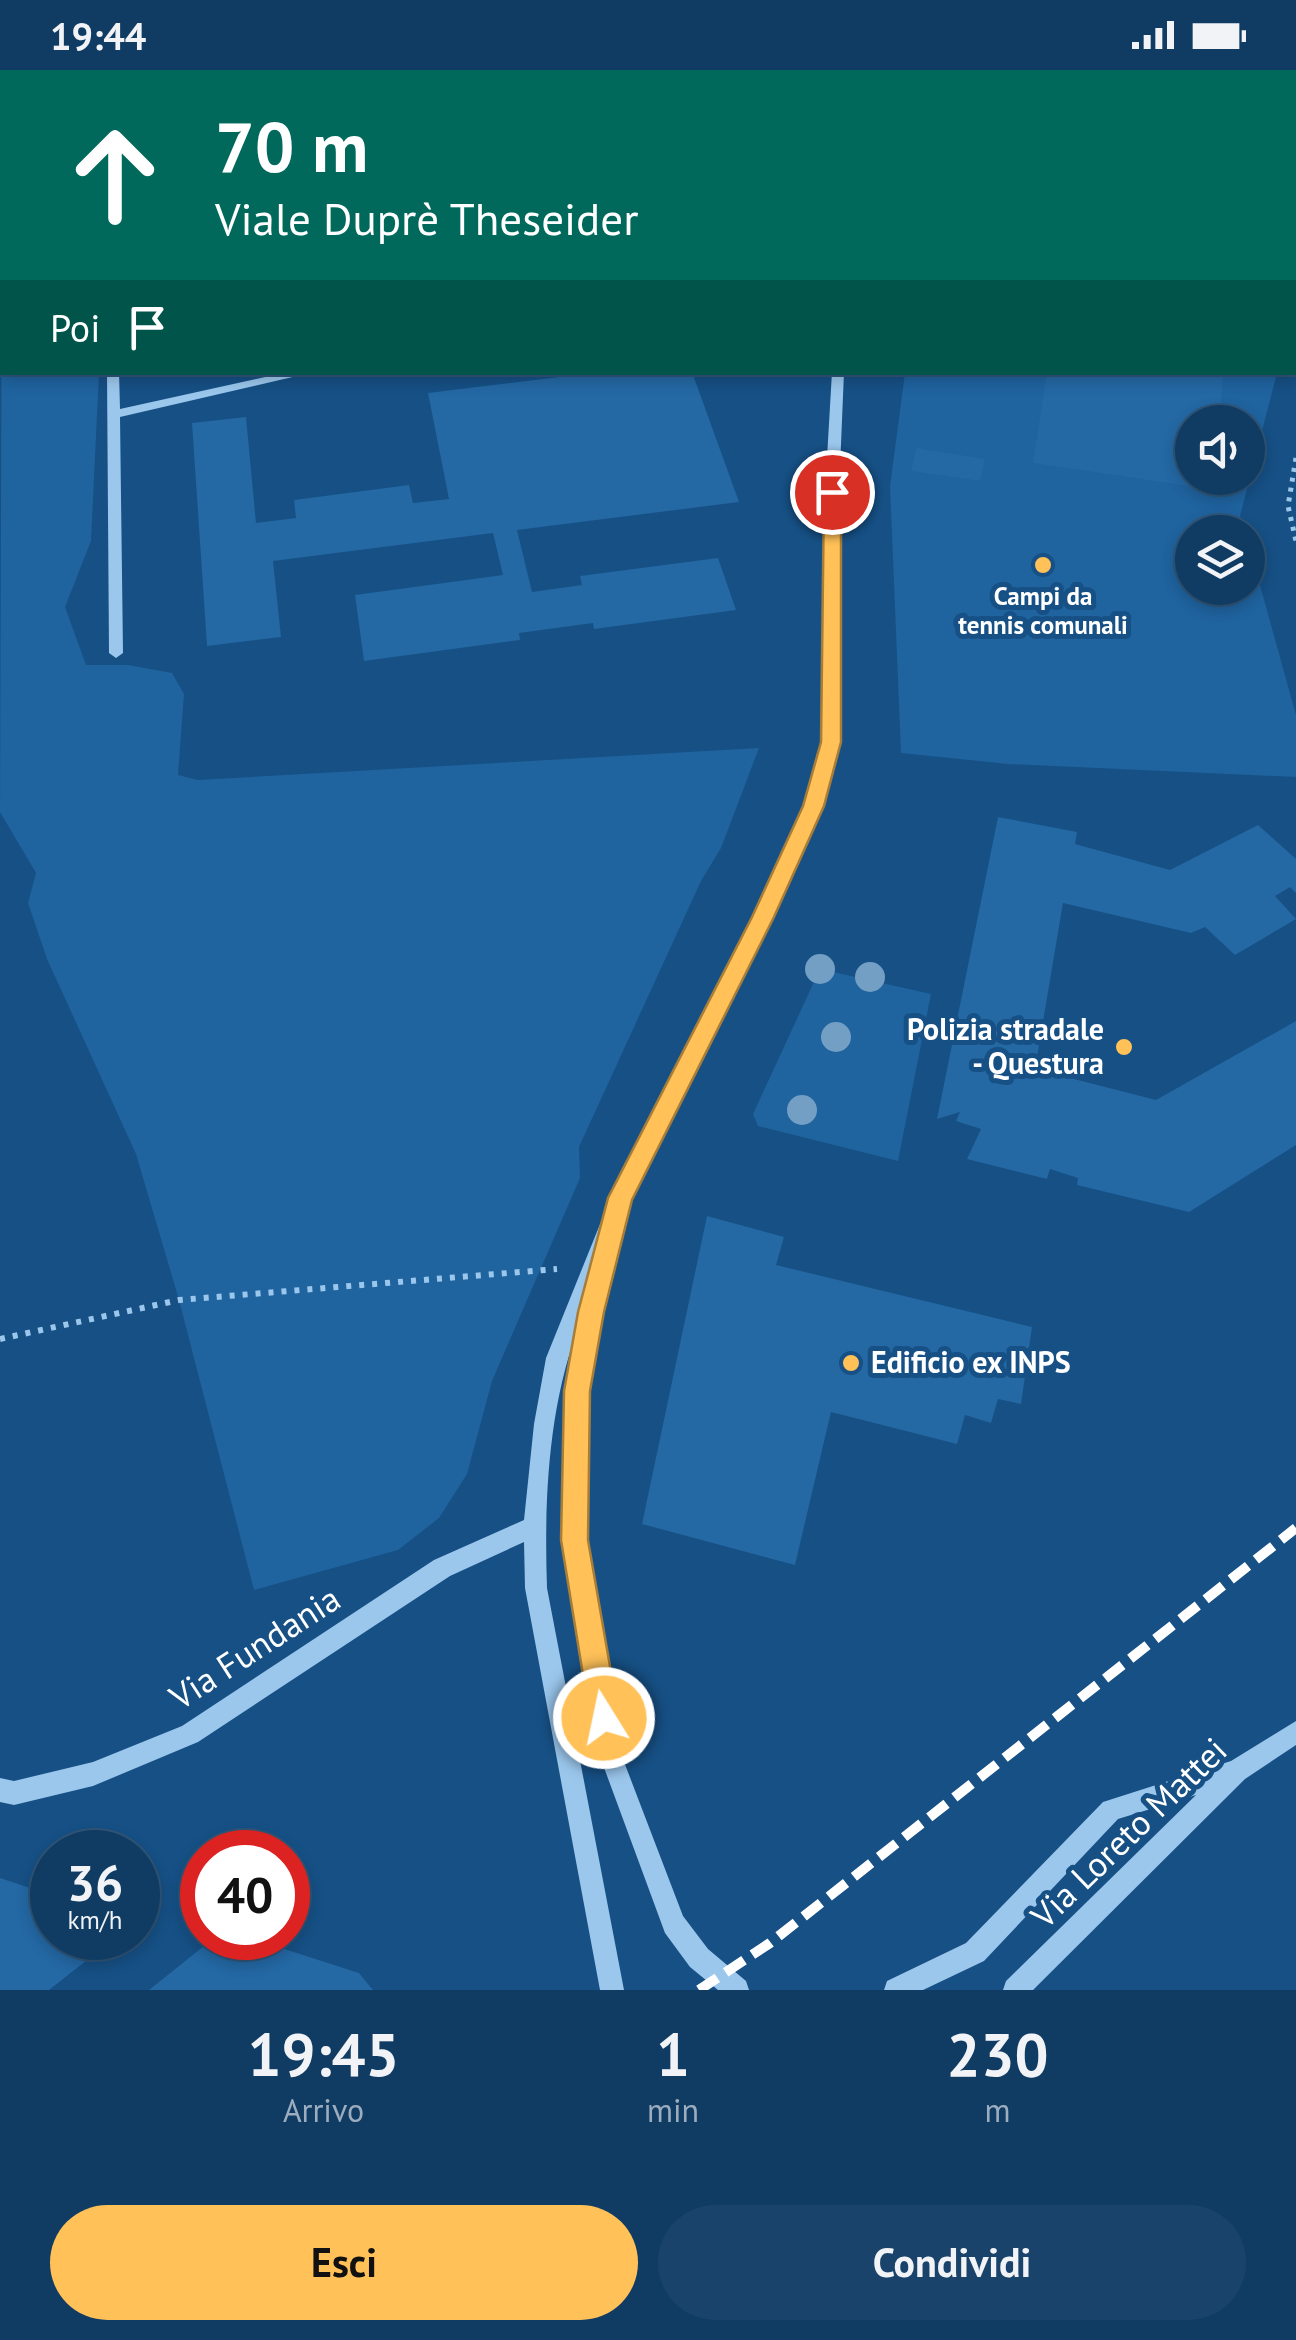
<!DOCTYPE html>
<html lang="it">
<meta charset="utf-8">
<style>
body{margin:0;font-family:"PT Sans",sans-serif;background:#19436a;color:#f1f3f6;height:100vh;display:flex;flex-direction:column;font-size:38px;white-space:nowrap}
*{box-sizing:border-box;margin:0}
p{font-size:32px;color:#9cadbf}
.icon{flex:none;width:55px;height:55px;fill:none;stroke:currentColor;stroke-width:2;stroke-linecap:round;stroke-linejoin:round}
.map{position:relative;height:1920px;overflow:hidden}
.details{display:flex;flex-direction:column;background:#103c64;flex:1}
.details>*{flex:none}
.guide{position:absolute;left:0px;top:0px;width:1298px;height:305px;box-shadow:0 5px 15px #0003,0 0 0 2px #305678;background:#00695c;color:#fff;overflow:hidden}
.tools{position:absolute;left:1175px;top:335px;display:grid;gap:20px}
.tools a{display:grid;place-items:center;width:90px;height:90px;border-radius:50%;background:#103c64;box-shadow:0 5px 15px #0003,0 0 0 2px #305678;font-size:50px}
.speed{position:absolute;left:30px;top:1760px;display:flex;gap:20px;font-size:50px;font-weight:700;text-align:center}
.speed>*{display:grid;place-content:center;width:130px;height:130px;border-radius:50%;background:#103c64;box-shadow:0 5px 15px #0003,0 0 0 2px #305678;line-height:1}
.speed small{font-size:25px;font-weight:400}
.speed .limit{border:15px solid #d22;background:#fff;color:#111}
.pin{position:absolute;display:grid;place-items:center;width:85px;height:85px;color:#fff;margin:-42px;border:5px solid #fff;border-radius:50%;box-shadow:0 2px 10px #0007}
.me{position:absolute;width:110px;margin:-55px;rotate:350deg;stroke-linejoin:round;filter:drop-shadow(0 0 8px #0008)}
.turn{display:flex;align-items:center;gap:35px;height:210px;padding:0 50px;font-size:45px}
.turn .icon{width:130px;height:130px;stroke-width:2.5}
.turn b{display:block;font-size:70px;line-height:85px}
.then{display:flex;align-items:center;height:95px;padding:0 50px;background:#0003;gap:20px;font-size:38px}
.eta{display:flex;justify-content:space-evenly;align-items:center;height:170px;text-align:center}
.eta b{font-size:60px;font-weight:800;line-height:70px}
.action{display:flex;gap:20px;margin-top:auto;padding:20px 50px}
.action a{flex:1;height:115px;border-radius:60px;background:#ffc158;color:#111;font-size:40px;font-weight:800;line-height:115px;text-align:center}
.action a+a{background:#19436a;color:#f1f3f6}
.status{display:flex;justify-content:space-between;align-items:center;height:70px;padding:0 50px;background:#103c64;direction:ltr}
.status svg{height:28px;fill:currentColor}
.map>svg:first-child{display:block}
</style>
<div class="status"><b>19:44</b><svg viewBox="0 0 49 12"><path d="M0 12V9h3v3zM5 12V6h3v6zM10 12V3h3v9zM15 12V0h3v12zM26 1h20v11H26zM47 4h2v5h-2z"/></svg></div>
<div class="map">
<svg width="1296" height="1920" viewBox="0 0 1296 1920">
<rect width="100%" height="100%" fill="#165085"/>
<path fill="#1f639f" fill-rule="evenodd" d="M973,0H1296L1295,262V2Z
M2,117V302L99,303L91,471L65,537L86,595H128L172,603L184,624L178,705L198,710L759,678L721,778L701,811L579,1077L580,1108L492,1311L467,1404L439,1448L398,1480L254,1520L179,1230L136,1084L47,889L28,833L36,803L0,742Z
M905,303H1277L1240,446L1245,462H1192V518H1248V472L1296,645V707L1008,694L901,683L890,416ZM1192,352H1248V408H1192Z
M820,899L931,924L898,1091L758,1056L753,1044Z"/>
<path fill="#2468a4" d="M601,302H692L739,432L517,460L532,522L582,515L580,506L718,488L736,540L594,559L593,553L519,563L520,570L364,591L355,525L503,505L493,463L273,491L281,567L207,576L192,353L246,347L256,453L296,448L294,430L409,415L413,433L449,429L428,323Z
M1047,302H1223L1220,352H1192V408H1217L1216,420L1033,393Z
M916,378L985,389L980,411L911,401Z
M998,747L1077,762L1075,774L1170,800L1258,755L1296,789V823L1290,817L1275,826L1296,849L1235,885L1205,857L1191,863L1063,833L1035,999L1156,1030L1296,951V1075L1189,1142L1077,1115L1078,1108L1050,1099L1047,1109L967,1089L981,1059L956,1051L960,1042L937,1049Z
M707,1146L784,1167L776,1195L1032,1257L1021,1334L998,1329L991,1353L965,1345L957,1374L831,1342L795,1495L642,1454Z
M0,1808L45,1823L52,1815V1868H88L96,1883L49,1920H0Z
M214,1868H250L359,1903L373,1920H149Z"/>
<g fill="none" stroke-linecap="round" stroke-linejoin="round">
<path stroke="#9bc7ed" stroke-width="5" stroke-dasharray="4 6" stroke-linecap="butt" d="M1296,388L1288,436L1296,471"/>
<path stroke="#9bc7ed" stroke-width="6" stroke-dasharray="5 8" stroke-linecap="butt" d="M0,1269L179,1230L557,1199"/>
<path fill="#9bc7ed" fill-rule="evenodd" d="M96,0H106L107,2H97Z
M901,0H911L912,2H902Z
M0,105H2V111H0Z
M107,302H119L120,339L288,302H314L120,347L123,583L116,588L109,583Z
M832,302H844L839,422V672L822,736L771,847L629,1130L605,1189L612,1197L587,1321L586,1471L621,1684L683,1846L708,1879L746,1911L749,1920H718L690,1897L665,1863L599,1684L564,1471L567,1321L582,1248C548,1333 544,1428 547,1518L624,1920H600L525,1518L524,1472L450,1506L198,1672L93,1716L14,1735L0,1732V1708L14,1711L93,1692L182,1656L434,1490L524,1450L534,1354L546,1288L613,1122L755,847L806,736L823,672L825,422Z
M1296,1651V1675L1245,1709L1033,1920H1003L1006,1911L1196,1725L1118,1749L984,1891L923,1920H884L887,1911L966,1873L1103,1732L1231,1691Z"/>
<path stroke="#fff" stroke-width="10" stroke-dasharray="22 10" stroke-linecap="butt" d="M699,1920L770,1873L1296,1458"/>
</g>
<g fill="#749fc5">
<circle cx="820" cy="899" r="15"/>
<circle cx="870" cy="907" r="15"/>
<circle cx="836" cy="967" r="15"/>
<circle cx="802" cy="1040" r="15"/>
</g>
<path fill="#ffc158" stroke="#a67d39" stroke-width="2.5" d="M832,416L841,422V672L824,736L774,847L632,1130L604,1242L590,1321L588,1470L619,1648L615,1659L604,1663L594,1659L590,1648L561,1470L564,1321L578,1242L608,1128L752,847L803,736L821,672L824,422Z"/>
<g fill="#ffc158" stroke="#165085" stroke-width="4">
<circle cx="1043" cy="495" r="10"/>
<circle cx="1124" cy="977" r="10"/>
<circle cx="851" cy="1293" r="10"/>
</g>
<g text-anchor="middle" stroke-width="10" stroke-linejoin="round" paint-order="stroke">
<g font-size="25" font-weight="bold" fill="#fff" stroke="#165085">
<text x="1043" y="535">Campi da<tspan x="1043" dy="29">tennis comunali</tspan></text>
</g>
<g font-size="30" font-weight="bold" fill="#fff" stroke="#165085" text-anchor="end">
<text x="1104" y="970">Polizia stradale<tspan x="1104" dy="34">- Questura</tspan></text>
<text x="871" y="1303" text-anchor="start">Edificio ex INPS</text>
</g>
<g font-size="35" fill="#fff" stroke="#165085">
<text transform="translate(255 1578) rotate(-33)" y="12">Via Fundania</text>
<text transform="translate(1129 1763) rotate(-44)" y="12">Via Loreto Mattei</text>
</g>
</g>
</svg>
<div class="tools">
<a><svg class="icon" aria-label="sound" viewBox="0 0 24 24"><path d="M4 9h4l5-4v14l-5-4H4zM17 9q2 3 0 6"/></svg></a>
<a><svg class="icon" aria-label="layers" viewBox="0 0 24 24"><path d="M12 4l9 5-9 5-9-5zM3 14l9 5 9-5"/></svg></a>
</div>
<div class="speed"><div>36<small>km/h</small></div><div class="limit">40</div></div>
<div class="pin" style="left:832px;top:422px;background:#d93025"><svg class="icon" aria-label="arrive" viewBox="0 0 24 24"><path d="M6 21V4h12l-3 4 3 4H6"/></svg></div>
<svg class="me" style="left:604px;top:1648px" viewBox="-20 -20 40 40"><circle r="17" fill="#ffc158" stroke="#fff" stroke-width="3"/><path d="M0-11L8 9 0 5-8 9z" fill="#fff"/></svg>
<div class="guide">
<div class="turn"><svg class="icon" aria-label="ahead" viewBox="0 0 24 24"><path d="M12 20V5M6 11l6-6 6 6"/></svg><div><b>70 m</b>Viale Duprè Theseider</div></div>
<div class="then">Poi<svg class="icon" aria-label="arrive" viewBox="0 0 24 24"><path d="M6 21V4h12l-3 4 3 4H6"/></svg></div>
</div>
</div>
<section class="details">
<div class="eta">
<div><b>19:45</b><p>Arrivo</p></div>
<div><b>1</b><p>min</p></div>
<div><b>230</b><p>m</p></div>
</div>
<div class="action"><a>Esci</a><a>Condividi</a></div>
</section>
